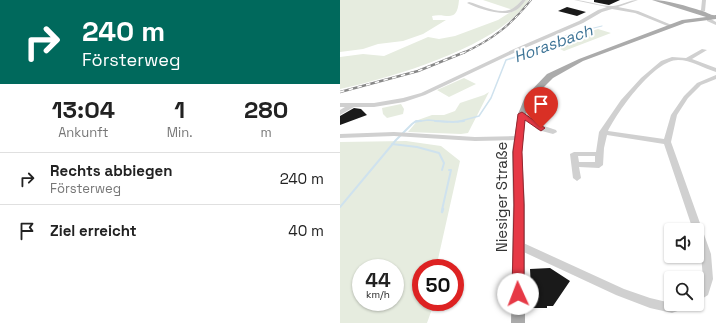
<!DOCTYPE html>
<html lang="de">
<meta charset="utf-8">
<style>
body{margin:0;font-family:"Space Grotesk",sans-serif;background:#f6f6f6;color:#222;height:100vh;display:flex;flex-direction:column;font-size:15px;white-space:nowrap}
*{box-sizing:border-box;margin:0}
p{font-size:13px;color:#767676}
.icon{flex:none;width:22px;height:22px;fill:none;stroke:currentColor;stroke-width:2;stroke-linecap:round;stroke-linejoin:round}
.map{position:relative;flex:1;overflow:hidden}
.details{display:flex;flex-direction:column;background:#fff;width:340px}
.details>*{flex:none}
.hud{background:#00695c;color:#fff;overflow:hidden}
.controls{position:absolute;left:324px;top:223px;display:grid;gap:8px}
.controls a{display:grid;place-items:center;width:40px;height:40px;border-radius:4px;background:#fff;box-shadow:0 1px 3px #0004;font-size:20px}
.speed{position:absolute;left:12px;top:259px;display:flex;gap:8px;font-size:20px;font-weight:700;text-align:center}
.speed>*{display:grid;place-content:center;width:52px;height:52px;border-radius:50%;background:#fff;box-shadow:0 1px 3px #0004;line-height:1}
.speed small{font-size:10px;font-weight:400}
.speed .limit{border:6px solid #d22;background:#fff;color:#111}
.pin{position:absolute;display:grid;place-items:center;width:34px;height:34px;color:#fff;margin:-41px -17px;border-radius:50% 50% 50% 0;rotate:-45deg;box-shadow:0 0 4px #0007}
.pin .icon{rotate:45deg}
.me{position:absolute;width:44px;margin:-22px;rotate:358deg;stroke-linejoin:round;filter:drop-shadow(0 0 3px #0008)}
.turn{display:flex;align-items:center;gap:14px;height:84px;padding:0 16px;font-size:18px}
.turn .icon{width:52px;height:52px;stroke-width:2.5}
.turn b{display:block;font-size:28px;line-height:34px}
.eta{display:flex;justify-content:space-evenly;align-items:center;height:68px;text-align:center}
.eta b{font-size:24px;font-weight:700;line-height:28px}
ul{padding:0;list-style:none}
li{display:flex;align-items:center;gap:12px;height:52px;padding:0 16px;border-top:1px solid #e0e0e0}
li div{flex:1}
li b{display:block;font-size:15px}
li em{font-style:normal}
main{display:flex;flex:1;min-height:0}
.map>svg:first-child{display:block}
</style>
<main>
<section class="details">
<div class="hud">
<div class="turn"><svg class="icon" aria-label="right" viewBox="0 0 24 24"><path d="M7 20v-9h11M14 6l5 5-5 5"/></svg><div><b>240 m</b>Försterweg</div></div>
</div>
<div class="eta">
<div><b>13:04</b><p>Ankunft</p></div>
<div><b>1</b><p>Min.</p></div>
<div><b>280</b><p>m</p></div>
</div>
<ul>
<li><svg class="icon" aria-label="right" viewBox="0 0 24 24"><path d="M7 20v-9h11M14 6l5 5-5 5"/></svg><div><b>Rechts abbiegen</b><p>Försterweg</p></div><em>240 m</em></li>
<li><svg class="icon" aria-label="arrive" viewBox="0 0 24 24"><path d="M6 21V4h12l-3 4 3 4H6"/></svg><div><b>Ziel erreicht</b></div><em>40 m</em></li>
</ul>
</section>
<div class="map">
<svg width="376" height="323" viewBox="0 0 376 323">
<rect width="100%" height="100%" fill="#fff"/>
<path fill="#e6ecdf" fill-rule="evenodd" d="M0,0H119C117,25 106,12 92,16L93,20H106L83,34L63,41L38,44L23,49L0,52Z
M143,0H182L173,10Z
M186,0H189C158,47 53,77 0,89V57L23,54L44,56L88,37L99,39L115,36L158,20L169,13L174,11Z
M258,29L271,33L224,51L216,47L233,37Z
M124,78L136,84L109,97L97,90Z
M149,92L128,133L121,134L68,132L78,120L92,115H104L115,111L120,103L144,95Z
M61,104L64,109L63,114L47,118L43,114L42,108Z
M66,141L101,146L120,161L96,268H81V302H93L92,309L87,323H0V142ZM21,268H55V302H21Z"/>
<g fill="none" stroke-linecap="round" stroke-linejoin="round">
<path stroke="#cfe2ee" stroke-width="1" d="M189,53L197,51L229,34L262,26"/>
<path stroke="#cfe2ee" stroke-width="1.5" d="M75,122L88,120L108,122
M117,122L139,116L151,98L166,60L192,52"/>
<path stroke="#cfe2ee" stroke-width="2" d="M95,121L113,122L124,121
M52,144L77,147L99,153L104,163L102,170
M0,207L56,140L72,124L76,121H81
M102,210L111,170H109"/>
<path stroke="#cfe2ee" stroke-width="2.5" d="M102,212L103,209"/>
</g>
<path fill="#1a1a1a" d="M254,0H280L269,5L254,2Z
M227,7L246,12L237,16L218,11Z
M14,108L21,109L27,115L0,125V116Z
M210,268L230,281L213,306H207V308H192L190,269Z"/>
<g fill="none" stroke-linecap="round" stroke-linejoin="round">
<path fill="#d0d0d0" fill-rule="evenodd" d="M182,0H186C182,5 178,10 172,12C161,16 136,8 127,3L129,2C141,5 157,14 169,10C175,8 178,4 182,0Z
M234,0C246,0 263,7 273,6C282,5 289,0 298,0L278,7L298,11L334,26L330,27L295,13L272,9L262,12L243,23L178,51L85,95L64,102L34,107H14L0,115V110L5,107H0V103H34L63,98L81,93L174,49L239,21L258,10L267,7Z
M362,0H366L365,11L360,13L358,12L361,10Z
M367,19H371L376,22V25L367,21Z
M362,49L367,50L352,59L376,68V72C363,68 351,60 338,60C314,60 278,111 268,131L324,139L331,115L344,96L357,83L376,75V79L361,85L348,98L337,115L331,142L371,254L373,279L368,295L357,302V291L359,289L363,279L361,254L357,242V230H353L324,144L267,135L264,148L263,165L259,168L239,167L241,178L237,181L233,178L230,154L234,152H256L259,132L281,100L301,78L321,61L332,57L346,58ZM238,156H255V162H239Z
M182,112L204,126L216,130L217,132L213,134L198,130L180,115L179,114L180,113Z
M54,132L135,137L178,136L182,138L178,140L135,141L54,136L0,138V134Z
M179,241L284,289L310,298L331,303V304H351L349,307L332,313L310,308L276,295L175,248L174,245L175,242Z"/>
<path fill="#ababab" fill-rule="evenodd" d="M312,0C328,0 346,6 362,11C367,12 371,16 376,15V19L345,23L243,61L213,78L193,98L186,114L182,152L185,205V323H171L173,205L172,152L178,114L185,97L207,74L239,59L342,20L366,17Z"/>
<defs>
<path id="rail-far1" d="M123,53C152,40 171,25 191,0"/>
<path id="rail" d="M0,92L78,71L125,52"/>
</defs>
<use href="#rail-far1" stroke="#888" stroke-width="2"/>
<use href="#rail" stroke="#888" stroke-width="2.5"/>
<use href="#rail-far1" stroke="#fff" stroke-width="1" stroke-dasharray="3.5" stroke-linecap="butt"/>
<use href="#rail" stroke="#fff" stroke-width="1.5" stroke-dasharray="4.5" stroke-linecap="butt"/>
</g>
<path fill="#e63946" stroke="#96252e" d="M182,112L205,128L201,131L185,120L182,152L184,205V294L183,298L178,299L174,298L172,294L174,205L173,152L178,114Z"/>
<g text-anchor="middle" stroke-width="4" stroke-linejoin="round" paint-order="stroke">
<g font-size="15" fill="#333" stroke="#fff">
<text transform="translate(162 197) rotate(-90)" y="5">Niesiger Straße</text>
</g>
<g font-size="16" font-style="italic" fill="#3f7597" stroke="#fff">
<text transform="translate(213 43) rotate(-20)" y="6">Horasbach</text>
</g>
</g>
</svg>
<div class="controls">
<a><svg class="icon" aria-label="sound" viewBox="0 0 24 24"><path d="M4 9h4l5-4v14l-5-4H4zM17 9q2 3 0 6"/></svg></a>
<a><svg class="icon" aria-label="search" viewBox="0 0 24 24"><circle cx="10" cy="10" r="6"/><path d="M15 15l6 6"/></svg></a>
</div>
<div class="speed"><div>44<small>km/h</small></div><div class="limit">50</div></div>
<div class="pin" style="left:201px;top:128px;background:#d93025"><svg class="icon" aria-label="arrive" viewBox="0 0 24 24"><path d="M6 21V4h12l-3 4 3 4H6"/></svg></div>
<svg class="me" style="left:178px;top:294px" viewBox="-20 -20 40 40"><circle r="19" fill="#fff"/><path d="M0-13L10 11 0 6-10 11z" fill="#e63946"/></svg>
</div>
</main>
